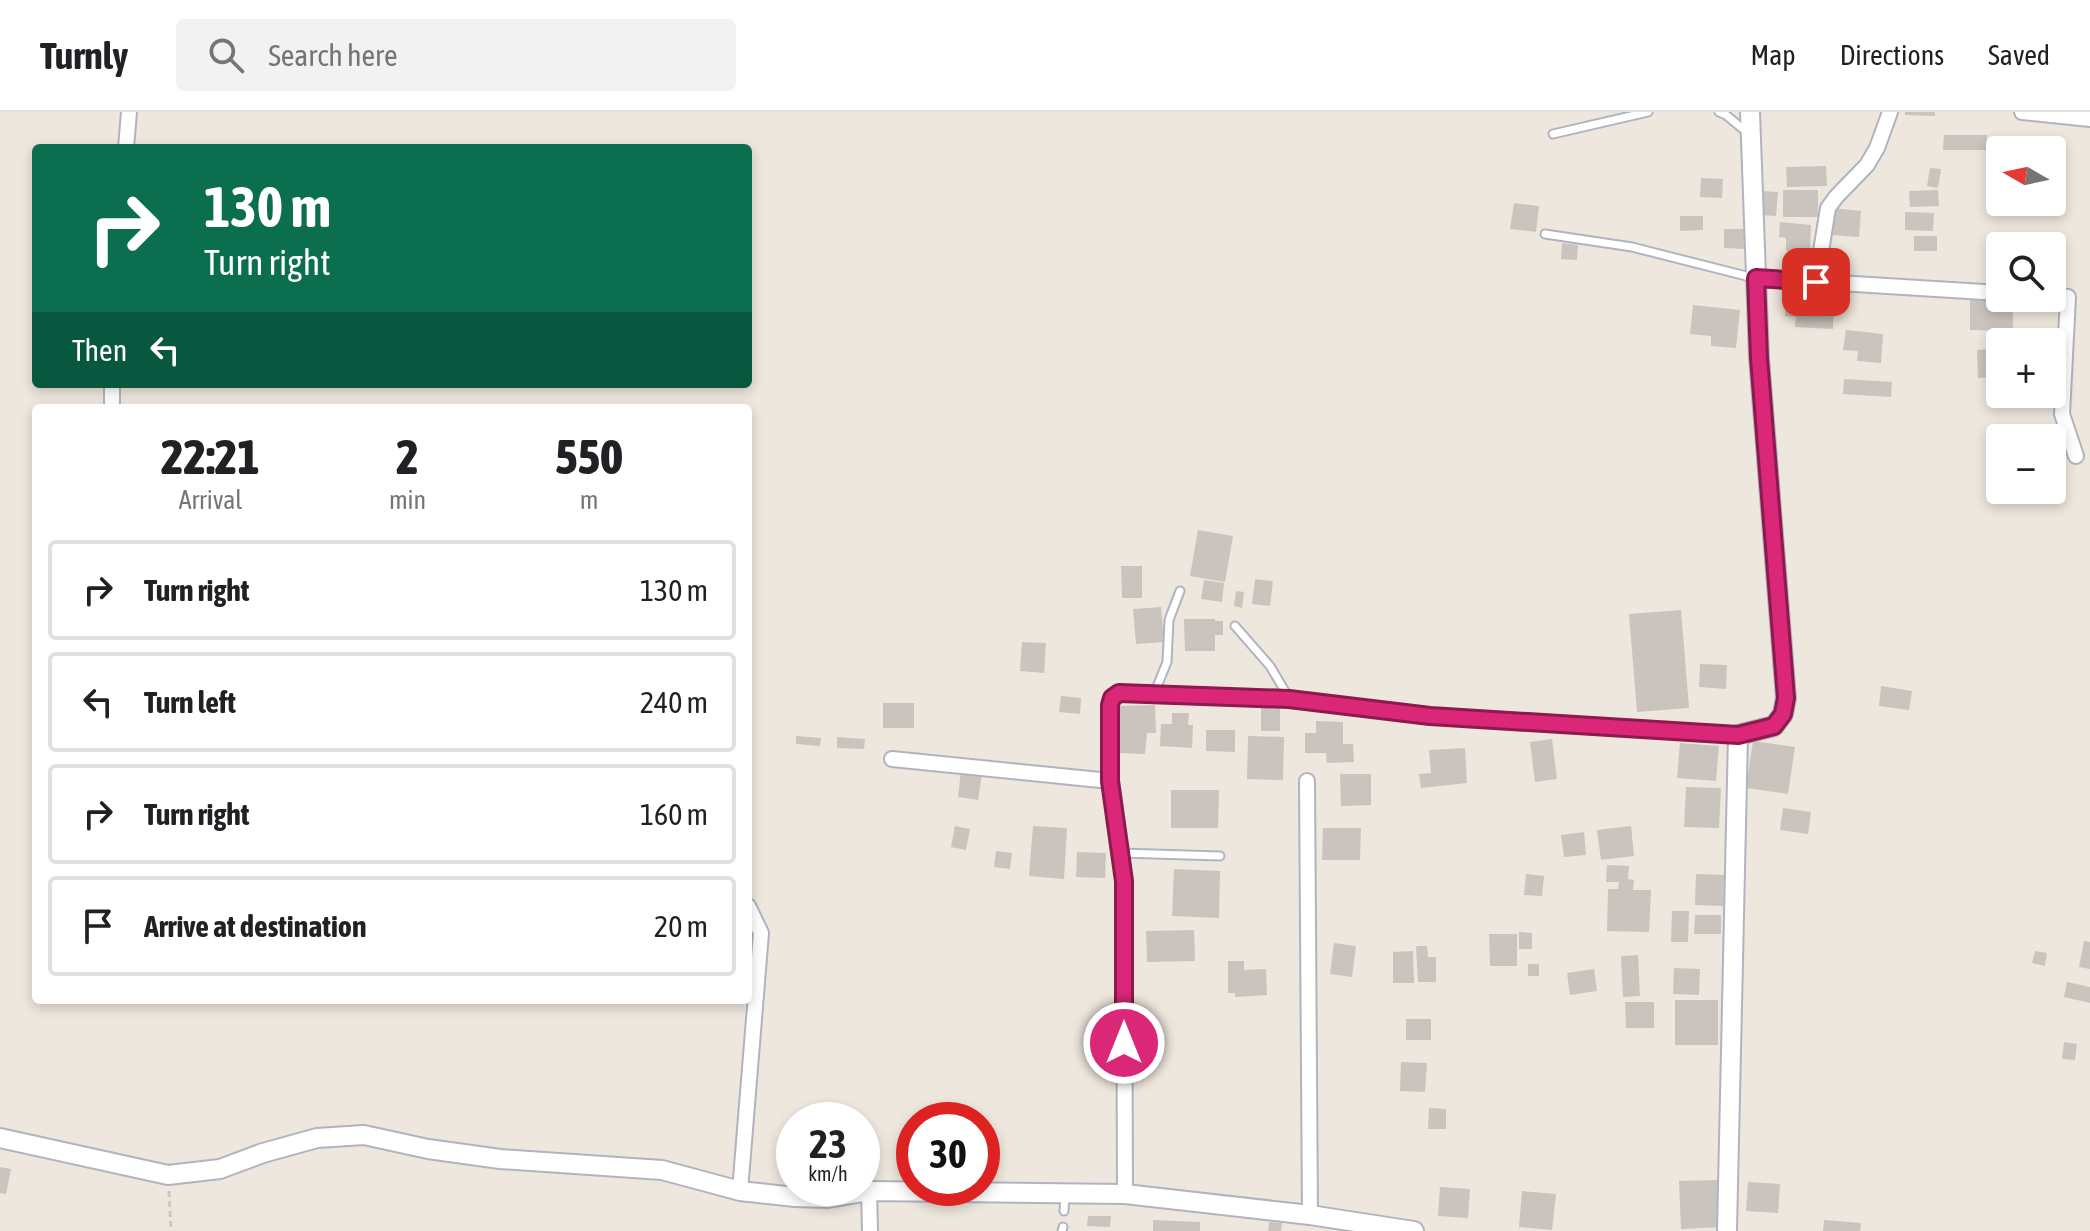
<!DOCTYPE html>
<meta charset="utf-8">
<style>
body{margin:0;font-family:"Asap Condensed",sans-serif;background:#f2f2f2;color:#202124;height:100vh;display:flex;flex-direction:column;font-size:30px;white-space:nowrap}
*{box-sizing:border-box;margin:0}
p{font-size:26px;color:#757577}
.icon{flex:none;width:44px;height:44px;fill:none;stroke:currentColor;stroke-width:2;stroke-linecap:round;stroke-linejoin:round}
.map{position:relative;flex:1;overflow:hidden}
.details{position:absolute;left:32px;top:292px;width:720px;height:600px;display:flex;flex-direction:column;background:#fff;border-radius:8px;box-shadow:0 4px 12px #0003}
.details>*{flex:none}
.hud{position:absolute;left:32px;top:32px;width:720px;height:244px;border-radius:8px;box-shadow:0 4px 12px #0003;background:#0b6e4f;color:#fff;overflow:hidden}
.needle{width:52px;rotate:279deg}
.tools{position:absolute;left:1986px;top:24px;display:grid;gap:16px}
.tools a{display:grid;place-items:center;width:80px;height:80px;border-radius:8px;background:#fff;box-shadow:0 4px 12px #0003;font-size:40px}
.speed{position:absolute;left:776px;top:990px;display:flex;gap:16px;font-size:40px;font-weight:700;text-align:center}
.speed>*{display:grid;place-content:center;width:104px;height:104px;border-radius:50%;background:#fff;box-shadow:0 4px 12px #0003;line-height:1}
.speed small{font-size:20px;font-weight:400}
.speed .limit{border:12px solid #d22;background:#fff;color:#111}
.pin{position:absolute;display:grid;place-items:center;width:68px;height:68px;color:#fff;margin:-34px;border-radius:16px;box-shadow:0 4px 12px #0006}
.me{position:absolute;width:88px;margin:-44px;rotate:0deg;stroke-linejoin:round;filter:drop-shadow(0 0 6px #0008)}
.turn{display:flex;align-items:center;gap:28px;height:168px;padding:0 40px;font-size:36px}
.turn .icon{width:104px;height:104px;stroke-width:2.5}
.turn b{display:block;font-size:56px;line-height:68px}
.then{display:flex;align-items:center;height:76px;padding:0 40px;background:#0003;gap:16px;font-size:30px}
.eta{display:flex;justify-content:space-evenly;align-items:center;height:136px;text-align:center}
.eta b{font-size:48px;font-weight:800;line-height:56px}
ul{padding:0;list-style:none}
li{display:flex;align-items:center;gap:24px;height:100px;margin:0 16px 12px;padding:0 24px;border:4px solid #e0e0e0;border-radius:8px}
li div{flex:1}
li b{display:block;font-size:30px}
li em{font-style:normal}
header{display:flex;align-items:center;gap:48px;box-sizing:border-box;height:112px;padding:0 40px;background:#fff;border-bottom:2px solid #e0e0e0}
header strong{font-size:38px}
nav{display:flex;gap:44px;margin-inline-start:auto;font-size:28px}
.search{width:560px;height:72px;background:#f2f2f2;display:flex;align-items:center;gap:20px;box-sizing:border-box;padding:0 28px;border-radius:8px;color:#757577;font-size:30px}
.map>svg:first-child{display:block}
</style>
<header>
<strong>Turnly</strong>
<div class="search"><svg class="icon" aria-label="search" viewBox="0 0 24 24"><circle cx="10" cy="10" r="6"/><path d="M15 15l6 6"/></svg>Search here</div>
<nav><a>Map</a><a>Directions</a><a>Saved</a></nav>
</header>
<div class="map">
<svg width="2090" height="1119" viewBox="0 0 2090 1119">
<rect width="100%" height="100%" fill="#eee7dd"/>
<path fill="#c9c4bd" d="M1905,0H1935V4L1905,3Z
M1944,23H1987V38H1943Z
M1826,54L1827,74L1787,75L1786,55Z
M1930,56L1941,57L1938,76L1927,74Z
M1701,66L1723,67L1722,86L1700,85Z
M1783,78H1818V105H1783Z
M1938,78L1939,94L1910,95L1909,79Z
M1762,79L1778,80L1776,104L1761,103Z
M1514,91L1539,94L1536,120L1510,117Z
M1833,96L1861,99L1859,125L1831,123Z
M1905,100L1934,101L1933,119L1905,118Z
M1680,104H1703V118L1680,119Z
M1780,110L1811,113L1810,140L1786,139V126L1779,125Z
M1724,117H1744V137L1724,136Z
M1914,124H1937V139H1914Z
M1562,131L1578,133L1577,148L1561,147Z
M1797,178L1834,179L1833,217L1795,215L1796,205L1785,204L1786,186L1796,187Z
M1970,187L2013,188V219L1970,218Z
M1693,193L1740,198L1736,236L1711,234V224L1690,222Z
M1846,218L1883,222L1881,251L1857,249L1858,239L1843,238Z
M2010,226V230H2000V265L1978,266L1977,238L1995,237V227Z
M1844,267L1892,270L1891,285L1843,282Z
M1198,418L1233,424L1225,470L1190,464Z
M1121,454H1142V486H1122Z
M1255,467L1273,469L1270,494L1252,492Z
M1204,468L1224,471L1222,490L1201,487Z
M1236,479L1244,480L1242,496L1234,494Z
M1161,495L1164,530L1136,532L1133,497Z
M1681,498L1689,596L1637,600L1629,502Z
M1184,507H1215V509H1223V523H1215V539H1185Z
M1022,530L1046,531L1044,561L1020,559Z
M1700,552L1727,553L1726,577L1699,575Z
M1881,574L1912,579L1909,598L1879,594Z
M1061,584L1081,586L1080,602L1059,600Z
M883,591H914V616H883Z
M1155,593L1156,621H1147L1145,642L1117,641L1119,594Z
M1261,594L1280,595V619H1261Z
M1172,601H1189L1188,613H1193L1192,636L1160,634L1161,612H1172Z
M1316,609L1343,610V632H1353L1354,650L1327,651L1326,641H1305V621H1316Z
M1206,618H1235V640L1206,639Z
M796,624L821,626L820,634L796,632Z
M1248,624L1284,625L1283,668L1247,667Z
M837,625L865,627L864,637L837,636Z
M1552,627L1557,667L1535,670L1530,630Z
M1753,629L1795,635L1788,682L1746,676Z
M1680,631L1719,634L1716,669L1677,666Z
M1465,636L1467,671L1421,676L1419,662L1431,661L1429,638Z
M961,659L982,662L978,688L958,685Z
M1340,662H1371V693L1341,694Z
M1686,675L1721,676L1719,716L1684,715Z
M1171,678H1219L1218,716H1171Z
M1783,696L1811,700L1808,722L1780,718Z
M955,714L970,717L966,738L951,735Z
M1033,714L1067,716L1064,767L1029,764Z
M1631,714L1634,744L1601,748L1597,718Z
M1323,716H1361L1360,748H1322Z
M1584,720L1586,743L1564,745L1561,723Z
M996,739L1012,741L1010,757L994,755Z
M1077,740L1106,741L1105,766L1076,765Z
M1607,753L1629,754L1628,767L1634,768L1633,778H1651L1649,820L1607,819L1608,777H1618L1619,770H1606Z
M1174,757L1220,759L1219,806L1172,804Z
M1526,762L1544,764L1542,784L1524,783Z
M1696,762L1724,763L1723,794L1695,793Z
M1672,799H1689L1688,830H1671Z
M1695,803H1721V822H1694Z
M1194,818L1195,849L1147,850L1146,819Z
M1519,820L1532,821V837H1519Z
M1489,822H1517V854H1490Z
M2084,829L2090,830V857L2079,855Z
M1334,831L1356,834L1352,865L1330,862Z
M1416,834H1427L1428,845H1436V870H1418Z
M1413,839L1414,871H1393V840Z
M2035,839L2047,841L2045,854L2032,851Z
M1638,843L1640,884L1623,885L1621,844Z
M1228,849H1244V858L1266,857L1267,883L1235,885V881H1228Z
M1528,852H1539V864H1528Z
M1674,856L1700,857L1699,883L1673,882Z
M1594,857L1597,879L1570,883L1567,861Z
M2067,870L2090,875V891L2064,885Z
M1675,888H1718V933H1675Z
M1625,890H1654V916H1626Z
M1406,907H1431V928H1406Z
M2064,930L2077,932L2075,948L2062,947Z
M1401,950L1427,951L1425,980L1400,979Z
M1429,996L1446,997V1017H1428Z
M0,1055L11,1057L6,1082L0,1081Z
M1720,1068L1722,1115L1681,1117L1679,1069Z
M1748,1070L1780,1072L1778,1101L1746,1099Z
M1440,1075L1470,1077L1468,1106L1438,1104Z
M1522,1079L1556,1082L1552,1118L1519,1115Z
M1088,1104H1111L1110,1115L1087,1114Z
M1153,1108L1200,1110V1119H1153Z
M1824,1108L1861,1111L1860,1119H1823Z
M1269,1110L1282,1111L1281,1119H1268Z"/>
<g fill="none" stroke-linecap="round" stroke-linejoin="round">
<defs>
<path id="service" d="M1719,0L1726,3L1749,22
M1553,22L1648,0
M1545,122L1632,135L1754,166
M1235,514L1270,554L1289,586
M1154,582L1167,550L1169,508L1180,479
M1121,741L1220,744
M1064,1099L1065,1084
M1062,1119L1063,1115"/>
<path id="minor" d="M2022,0L2090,7
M126,36L129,0
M1756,166L2000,181
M1816,170L1828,96L1836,85L1867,53L1877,36L1890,0
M2052,184L2068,185L2062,302L2076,344
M112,272V296
M892,647L1110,669V593L1112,586L1119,581L1289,587L1430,604L1738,623
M1110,669L1124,769L1125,1082
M1307,669L1310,1103
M740,1079L761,821L748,794
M869,1079L870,1119"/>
<path id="tertiary" d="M0,1026L168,1063L220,1057L263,1041L317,1026L364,1023L428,1037L500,1047L662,1058L740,1079L795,1085L828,1086L869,1079L1125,1082L1310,1103L1414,1119
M1727,1119L1738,623L1774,614L1783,602L1786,586L1759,246L1750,0"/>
</defs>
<use href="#service" stroke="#b1b3c0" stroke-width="11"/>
<use href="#minor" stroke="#b1b3c0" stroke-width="18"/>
<use href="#tertiary" stroke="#b1b3c0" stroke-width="22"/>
<path stroke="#c8c8c8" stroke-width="3" stroke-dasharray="6 4" stroke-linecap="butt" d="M169,1079L171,1119"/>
<use href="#service" stroke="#fff" stroke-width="7"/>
<use href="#minor" stroke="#fff" stroke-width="14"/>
<use href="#tertiary" stroke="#fff" stroke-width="18"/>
</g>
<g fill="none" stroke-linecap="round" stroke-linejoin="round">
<defs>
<path id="route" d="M1124,931V769L1110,669V593L1112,586L1119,581L1289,587L1430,604L1738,623L1774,614L1783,602L1786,586L1759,246L1756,166L1816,170"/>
</defs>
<use href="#route" stroke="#8e194d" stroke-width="20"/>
<use href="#route" stroke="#db2777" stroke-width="14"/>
</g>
</svg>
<div class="tools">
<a><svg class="needle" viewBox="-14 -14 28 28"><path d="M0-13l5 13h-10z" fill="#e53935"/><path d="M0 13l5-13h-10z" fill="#757577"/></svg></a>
<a><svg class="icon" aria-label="search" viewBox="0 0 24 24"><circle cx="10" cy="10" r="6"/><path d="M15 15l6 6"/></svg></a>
<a>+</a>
<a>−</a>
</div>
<div class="speed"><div>23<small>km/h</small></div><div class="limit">30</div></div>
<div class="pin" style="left:1816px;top:170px;background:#d93025"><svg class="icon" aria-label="arrive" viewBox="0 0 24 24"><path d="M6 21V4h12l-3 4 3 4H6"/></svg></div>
<svg class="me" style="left:1124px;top:931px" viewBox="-20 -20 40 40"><circle r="17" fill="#db2777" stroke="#fff" stroke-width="3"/><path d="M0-11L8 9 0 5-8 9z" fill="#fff"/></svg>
<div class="hud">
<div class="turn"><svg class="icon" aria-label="right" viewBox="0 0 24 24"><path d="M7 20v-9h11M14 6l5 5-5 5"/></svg><div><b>130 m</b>Turn right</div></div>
<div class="then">Then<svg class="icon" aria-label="left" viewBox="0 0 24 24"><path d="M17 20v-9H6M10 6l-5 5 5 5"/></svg></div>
</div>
<section class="details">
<div class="eta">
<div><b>22:21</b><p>Arrival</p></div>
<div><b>2</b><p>min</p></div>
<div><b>550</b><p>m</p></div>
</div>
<ul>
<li><svg class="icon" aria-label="right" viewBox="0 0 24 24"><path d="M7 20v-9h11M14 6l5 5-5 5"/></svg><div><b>Turn right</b></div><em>130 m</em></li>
<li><svg class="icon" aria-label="left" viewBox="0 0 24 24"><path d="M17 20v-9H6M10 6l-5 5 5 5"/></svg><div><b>Turn left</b></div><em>240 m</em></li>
<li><svg class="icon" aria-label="right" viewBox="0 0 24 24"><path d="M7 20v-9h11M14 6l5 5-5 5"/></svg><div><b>Turn right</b></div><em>160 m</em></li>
<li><svg class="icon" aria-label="arrive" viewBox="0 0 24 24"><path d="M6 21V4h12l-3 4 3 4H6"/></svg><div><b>Arrive at destination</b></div><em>20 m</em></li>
</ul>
</section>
</div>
